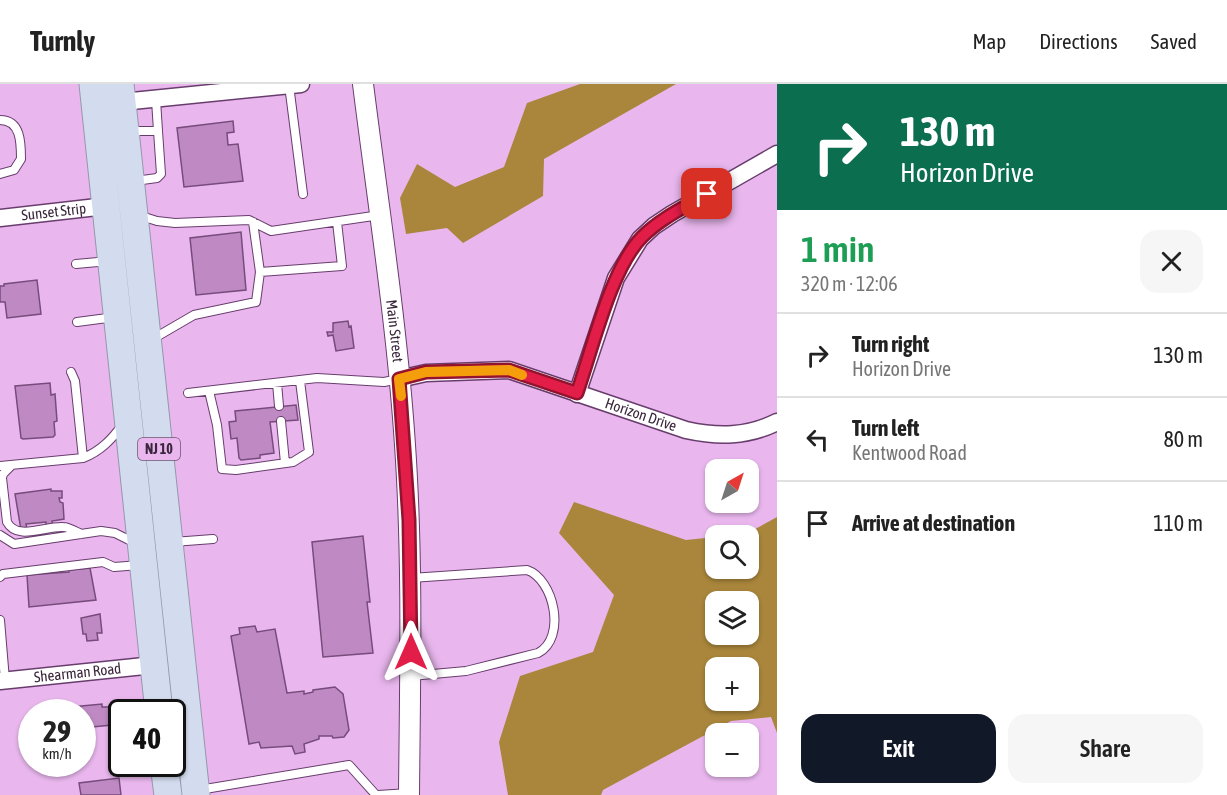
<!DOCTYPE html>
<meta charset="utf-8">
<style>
body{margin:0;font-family:"Asap Condensed",sans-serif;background:#f6f6f6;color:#222;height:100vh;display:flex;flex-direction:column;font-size:22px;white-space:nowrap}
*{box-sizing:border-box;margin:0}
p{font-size:20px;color:#767676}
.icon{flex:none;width:33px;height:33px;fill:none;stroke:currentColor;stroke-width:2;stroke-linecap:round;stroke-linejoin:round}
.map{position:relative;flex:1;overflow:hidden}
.sheet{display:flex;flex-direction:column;background:#fff;width:450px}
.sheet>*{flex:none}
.guide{background:#0b6e4f;color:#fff;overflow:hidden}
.needle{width:39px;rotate:39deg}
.controls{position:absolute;left:705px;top:375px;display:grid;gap:12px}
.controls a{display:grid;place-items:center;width:54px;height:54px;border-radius:12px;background:#fff;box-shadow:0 2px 4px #0004;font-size:30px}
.speed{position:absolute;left:18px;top:615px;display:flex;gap:12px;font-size:30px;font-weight:700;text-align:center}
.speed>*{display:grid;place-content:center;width:78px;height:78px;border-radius:50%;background:#fff;box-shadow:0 2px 4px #0004;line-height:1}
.speed small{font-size:15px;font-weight:400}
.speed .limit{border:3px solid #111;border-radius:9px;background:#fff;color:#111}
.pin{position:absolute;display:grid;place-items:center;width:51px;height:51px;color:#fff;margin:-26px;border-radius:12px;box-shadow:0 3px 9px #0006}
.me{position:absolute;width:66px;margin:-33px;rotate:0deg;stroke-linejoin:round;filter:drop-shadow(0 0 4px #0008)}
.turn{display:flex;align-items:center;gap:21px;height:126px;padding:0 24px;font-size:27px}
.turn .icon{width:78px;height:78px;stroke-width:2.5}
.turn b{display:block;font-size:42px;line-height:51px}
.round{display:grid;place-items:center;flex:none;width:63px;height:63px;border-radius:18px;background:#f6f6f6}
.head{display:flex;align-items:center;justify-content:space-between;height:102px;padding:0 24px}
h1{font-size:36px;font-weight:600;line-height:45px;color:#1e9e55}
.cta{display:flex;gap:12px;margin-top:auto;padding:12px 24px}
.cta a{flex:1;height:69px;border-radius:18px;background:#111827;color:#fff;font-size:24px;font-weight:600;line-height:69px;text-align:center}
.cta a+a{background:#f6f6f6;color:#222}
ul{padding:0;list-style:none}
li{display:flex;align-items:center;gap:18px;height:84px;padding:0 24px;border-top:2px solid #e0e0e0}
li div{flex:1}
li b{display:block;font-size:22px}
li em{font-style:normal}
header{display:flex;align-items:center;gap:36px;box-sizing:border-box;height:84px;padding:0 30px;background:#fff;border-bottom:2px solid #e0e0e0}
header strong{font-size:28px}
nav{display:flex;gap:33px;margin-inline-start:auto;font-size:21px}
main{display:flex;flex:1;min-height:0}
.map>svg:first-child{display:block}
</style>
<header>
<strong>Turnly</strong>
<nav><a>Map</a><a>Directions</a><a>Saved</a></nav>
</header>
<main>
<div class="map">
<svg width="777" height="711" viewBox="0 0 777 711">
<rect width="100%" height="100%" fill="#e9b7ee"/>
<path fill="#a9863b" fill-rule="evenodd" d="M580,0H676L544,75L543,112L463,159L447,144L406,150L400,114L417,80L455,103L504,83L527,19Z
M574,418L686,456L715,453L716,484H748V452L728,451L746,450L777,433V649L771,633L731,637L603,706L601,711H508L499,658L520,592L593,568L614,511L559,449ZM716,518H748V550H716ZM716,584H748V616H716Z"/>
<path fill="#bf8ac4" stroke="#774b7c" stroke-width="1.5" d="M233,37L234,48L227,49L228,61L238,60L243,97L184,103L177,44Z
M241,148L246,206L196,211L190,154Z
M37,196L41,230L7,234L5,218H0V202H4V200Z
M348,237L349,243L351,242L354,264L336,267L333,251L328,252L327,248H333V239Z
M50,299L51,311L55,310L57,337L54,338L55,351L53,353L23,355L21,354L15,302Z
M296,321L298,336L270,338L274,369L260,371V374L241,376L239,374L237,354L231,355L229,338L236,337L235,327Z
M51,405V407H62V414H59L60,418L63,419L64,435L52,437L53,442L46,443V438L26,440L27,445L21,446L15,410Z
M363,452L370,518H367L373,569L323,573L312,458Z
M90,484L96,516L29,523L27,491L69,488V486Z
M100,530L102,549H97L98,556L87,557L86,550H83L81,534Z
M255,542L257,548L275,545L287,609L304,607V610L313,608V606L335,603L343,610L349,646L344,653L333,654L332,652H319V655L304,660L305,668L295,670L292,662L261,664L259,658L249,660L231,552L240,550L239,544Z
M102,620V623H110L112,641L82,644V628H71V623Z
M119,694L121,711H81L79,699Z"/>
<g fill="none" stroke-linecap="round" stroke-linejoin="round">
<defs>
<path id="service" d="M289,1L303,110
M156,16L158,47
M0,36C21,36 21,59 21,75L14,86L0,90
M129,47H158L161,90L157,94L135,97
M138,131L157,137L175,139L249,136L271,147L380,131
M253,138L260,188L342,182L337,138
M76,180L109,177
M77,238L115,233
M151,256L194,231L256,218L260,188
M71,288L75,297L83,374
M277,299L279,322
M209,307L217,341L222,385L236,386L293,378L309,368L300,297
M188,309L317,294L384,298L399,295
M281,337L285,379
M0,382L83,374C101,367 112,355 123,340
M11,382L3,390L2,394L7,438C17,457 45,442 63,443C69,443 75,447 81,450
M0,451L14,460L101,447L115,449L135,459
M173,458L213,455
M0,493L3,490L103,478L114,483L140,481
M0,536L5,596
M411,592L466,587L538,569C567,554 554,495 527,486L411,494
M199,706L349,681L376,711
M378,711L409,709"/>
<g id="minor">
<path d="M122,18L301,0"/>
<path id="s1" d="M0,134L106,122"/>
<path id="s2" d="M399,295L426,289L509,286L686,346C718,353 747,353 777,338"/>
<path d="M577,310L616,194L640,155L654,142L672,130L777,70"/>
<path id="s3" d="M0,597L154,581"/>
</g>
<g id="tertiary">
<path id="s4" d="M363,0C378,120 397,240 405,361C413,478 410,594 409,711"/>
</g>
<path id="trunk" d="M93,0L159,628
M120,0L196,711
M164,680L168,711"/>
</defs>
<use href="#service" stroke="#683d6d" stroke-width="10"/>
<use href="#minor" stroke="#683d6d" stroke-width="19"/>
<use href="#tertiary" stroke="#683d6d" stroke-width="22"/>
<use href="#trunk" stroke="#9696ad" stroke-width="29"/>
<use href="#service" stroke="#fff" stroke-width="8"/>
<use href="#minor" stroke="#fff" stroke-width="16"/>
<use href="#tertiary" stroke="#fff" stroke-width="20"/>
<use href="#trunk" stroke="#d2dcee" stroke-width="27"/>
</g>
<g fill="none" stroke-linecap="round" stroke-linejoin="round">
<defs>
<path id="route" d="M411,568L409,436L399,295L426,288L509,286L577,309C592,266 611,184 642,153C661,134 685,123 707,110"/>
</defs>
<use href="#route" stroke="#92132f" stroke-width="15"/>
<use href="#route" stroke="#e11d48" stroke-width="10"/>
<path stroke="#f59e0b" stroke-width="10" d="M401,312L399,295L426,288L509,286L522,291"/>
</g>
<g text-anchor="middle" stroke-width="4.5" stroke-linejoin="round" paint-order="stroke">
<rect fill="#e9b7ee" stroke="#6e5271" stroke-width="1.5" x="138" y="354" width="42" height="22" rx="4.5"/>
<g font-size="14" font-weight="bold" fill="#3a263c">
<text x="159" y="370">NJ 10</text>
</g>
<g font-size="15" fill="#3a263c" stroke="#e9b7ee">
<text dy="5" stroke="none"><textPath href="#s1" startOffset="54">Sunset Strip</textPath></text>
<text dy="5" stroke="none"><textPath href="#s4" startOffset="249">Main Street</textPath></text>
<text dy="5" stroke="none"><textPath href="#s2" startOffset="250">Horizon Drive</textPath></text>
<text dy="5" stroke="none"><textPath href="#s3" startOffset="78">Shearman Road</textPath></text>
</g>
</g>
</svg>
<div class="controls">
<a><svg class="needle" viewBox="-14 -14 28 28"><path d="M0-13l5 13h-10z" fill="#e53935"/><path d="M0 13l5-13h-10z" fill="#767676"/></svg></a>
<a><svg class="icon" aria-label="search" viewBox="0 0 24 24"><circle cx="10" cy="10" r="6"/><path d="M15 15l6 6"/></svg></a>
<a><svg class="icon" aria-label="layers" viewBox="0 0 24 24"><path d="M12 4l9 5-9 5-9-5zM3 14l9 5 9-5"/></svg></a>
<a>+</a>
<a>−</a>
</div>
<div class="speed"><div>29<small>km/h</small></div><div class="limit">40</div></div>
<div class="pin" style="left:707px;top:110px;background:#d93025"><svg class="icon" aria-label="arrive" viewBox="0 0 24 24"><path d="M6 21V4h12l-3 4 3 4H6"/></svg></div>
<svg class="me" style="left:411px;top:568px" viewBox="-20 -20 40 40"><path d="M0-17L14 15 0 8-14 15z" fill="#e11d48" stroke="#fff" stroke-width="4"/></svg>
</div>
<section class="sheet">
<div class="guide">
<div class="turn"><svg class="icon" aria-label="right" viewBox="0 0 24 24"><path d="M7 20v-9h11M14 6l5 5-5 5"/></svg><div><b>130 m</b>Horizon Drive</div></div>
</div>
<div class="head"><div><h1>1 min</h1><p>320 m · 12:06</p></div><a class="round"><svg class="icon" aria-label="close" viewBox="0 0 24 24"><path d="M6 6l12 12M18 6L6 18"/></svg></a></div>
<ul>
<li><svg class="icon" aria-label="right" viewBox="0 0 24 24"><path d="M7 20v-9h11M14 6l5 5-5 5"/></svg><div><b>Turn right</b><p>Horizon Drive</p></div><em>130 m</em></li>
<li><svg class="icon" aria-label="left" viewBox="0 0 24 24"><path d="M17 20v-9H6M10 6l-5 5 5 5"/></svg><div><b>Turn left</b><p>Kentwood Road</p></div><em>80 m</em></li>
<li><svg class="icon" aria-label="arrive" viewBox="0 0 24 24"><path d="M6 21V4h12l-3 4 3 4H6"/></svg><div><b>Arrive at destination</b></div><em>110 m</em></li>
</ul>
<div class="cta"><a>Exit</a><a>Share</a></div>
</section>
</main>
